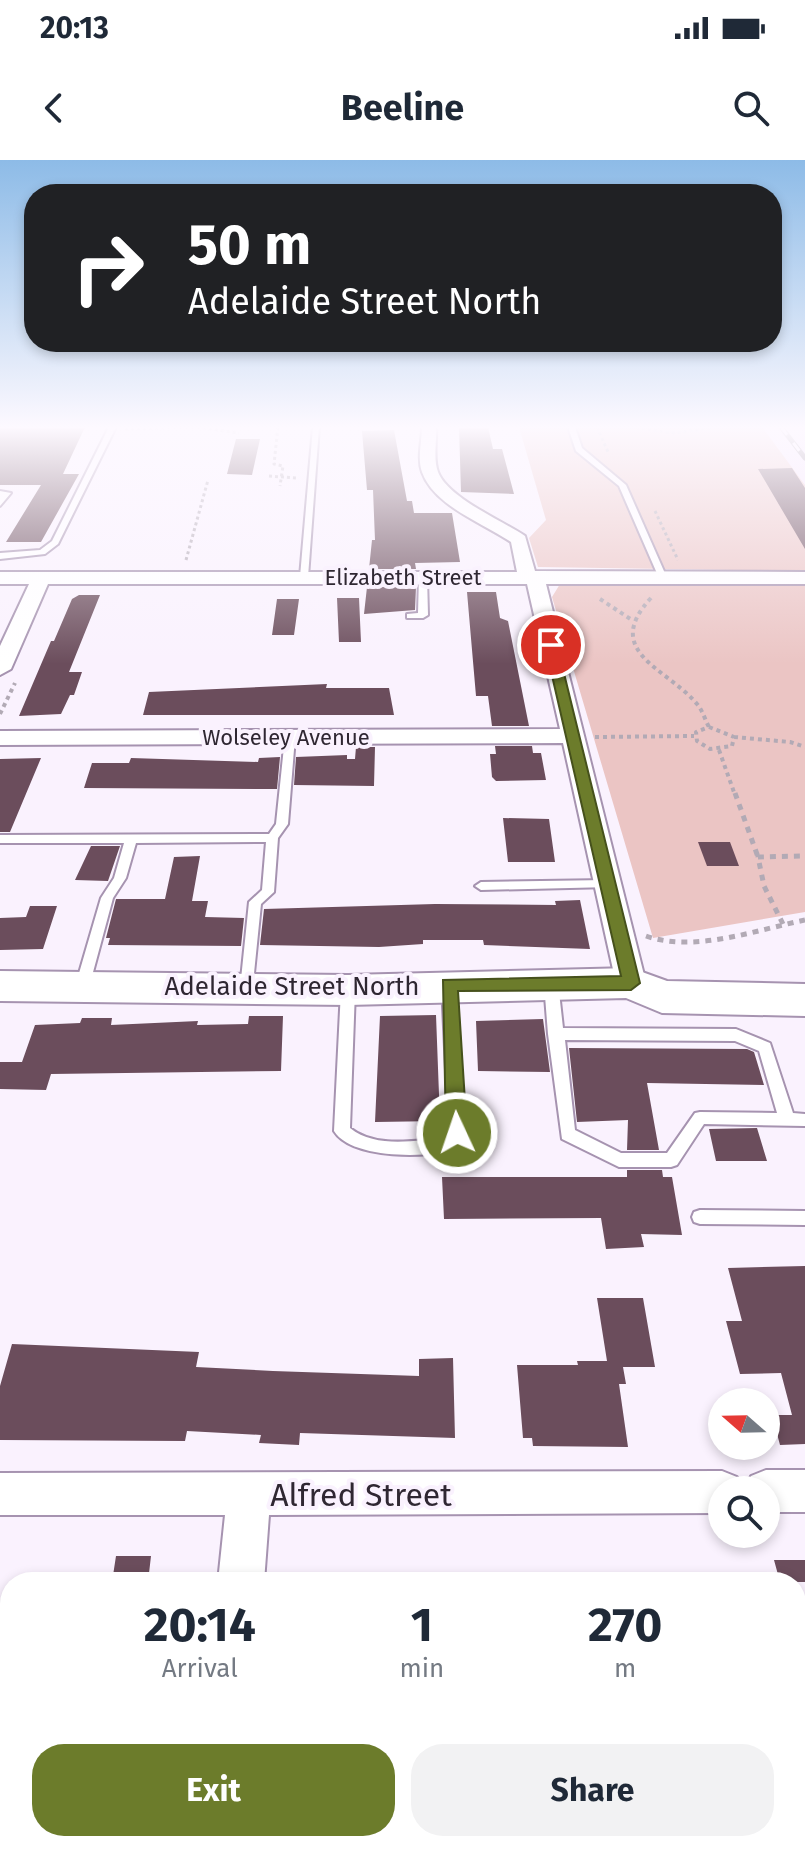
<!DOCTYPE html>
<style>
body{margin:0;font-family:"Fira Sans",sans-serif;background:#f2f2f3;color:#1f2937;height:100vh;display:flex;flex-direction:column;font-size:30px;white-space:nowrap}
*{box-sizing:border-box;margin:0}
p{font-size:26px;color:#747a83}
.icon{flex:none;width:44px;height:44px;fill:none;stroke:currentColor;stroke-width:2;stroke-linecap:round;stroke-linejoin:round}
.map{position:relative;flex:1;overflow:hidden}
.details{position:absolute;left:0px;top:1412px;width:806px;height:280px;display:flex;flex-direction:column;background:#fff;border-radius:32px 32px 0 0;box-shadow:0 4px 12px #0003}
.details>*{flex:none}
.banner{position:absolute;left:24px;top:24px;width:758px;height:168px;border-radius:32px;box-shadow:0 4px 12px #0003;background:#202124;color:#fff;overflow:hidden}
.needle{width:52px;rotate:290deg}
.fabs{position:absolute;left:708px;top:1228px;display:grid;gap:16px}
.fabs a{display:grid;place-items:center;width:72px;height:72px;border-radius:50%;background:#fff;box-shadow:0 4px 12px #0003;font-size:40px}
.pin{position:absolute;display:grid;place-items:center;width:68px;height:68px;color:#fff;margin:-34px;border:4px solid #fff;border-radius:50%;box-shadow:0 2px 8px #0007}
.me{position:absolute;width:88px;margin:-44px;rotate:357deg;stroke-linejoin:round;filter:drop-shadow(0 0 6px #0008)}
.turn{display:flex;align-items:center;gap:28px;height:168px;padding:0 32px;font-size:36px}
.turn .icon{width:104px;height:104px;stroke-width:2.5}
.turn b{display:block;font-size:56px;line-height:68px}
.eta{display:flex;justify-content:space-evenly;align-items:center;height:136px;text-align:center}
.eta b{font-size:48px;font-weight:700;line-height:56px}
.button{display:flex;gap:16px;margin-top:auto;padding:16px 32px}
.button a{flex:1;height:92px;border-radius:32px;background:#6c7c2b;color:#fff;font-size:32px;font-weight:700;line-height:92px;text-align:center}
.button a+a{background:#f2f2f3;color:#1f2937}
.status{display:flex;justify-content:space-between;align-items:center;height:56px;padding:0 40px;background:#fff;direction:ltr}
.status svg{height:22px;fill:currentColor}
header{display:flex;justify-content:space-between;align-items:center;height:104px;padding:0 32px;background:#fff;font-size:36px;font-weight:700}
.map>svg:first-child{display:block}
</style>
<div class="status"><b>20:13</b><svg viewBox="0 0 49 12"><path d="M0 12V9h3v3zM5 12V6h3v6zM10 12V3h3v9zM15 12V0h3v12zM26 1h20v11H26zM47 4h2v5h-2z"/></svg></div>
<header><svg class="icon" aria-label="back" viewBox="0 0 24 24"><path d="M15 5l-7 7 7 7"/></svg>Beeline<svg class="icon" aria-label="search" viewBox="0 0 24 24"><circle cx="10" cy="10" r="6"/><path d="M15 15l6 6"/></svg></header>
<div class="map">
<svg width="805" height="1692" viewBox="0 0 805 1692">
<rect width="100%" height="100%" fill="#faf2fe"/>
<path fill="#f4e5fc" d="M762,267H805V325L764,271Z"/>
<path fill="#ebc5c4" d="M519,267H762L805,325V411L538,407L529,378L546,360Z
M560,424L805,425V752L653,778L552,437Z"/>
<path fill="#6b4d5c" d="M0,267H85L63,314H79L41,382H6L41,325H0Z
M459,267H488L493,289H502L514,334L461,332Z
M394,270L407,341H412L414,353H452L460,402L415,403L416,409H369L372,380H375L373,330H367L362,271Z
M236,279H260L252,315L227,314Z
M792,308L805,328V389L758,309Z
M367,427H416L415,450L364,454Z
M467,432H496L500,458L508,461L529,566H492L488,536H476Z
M79,435H100L69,512H82L74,535H70L61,554L19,556L51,481H54L72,439Z
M337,438H359L361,482H339Z
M277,439H299L294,475H272Z
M327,524L326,528H389L394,555H143L149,532Z
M495,586H532L533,593H541L546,620L496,621L492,617L490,594H496Z
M356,587H375L374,626L294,625L296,597L347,595V599H355Z
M280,597L277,629L84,628L92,603H129L131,598L258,602L259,598Z
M41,598L10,672H0V599Z
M503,658L549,659L555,702H508Z
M698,682H730L739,706H707Z
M91,686H120L108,721L75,720Z
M200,696L192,741H208L205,757L244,758L241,786L108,785L110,778H106L116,739H165L174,697Z
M580,740L590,789L484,785L483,780H423V784L379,787L260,785L264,749L435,744L556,745L555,741Z
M30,746H57L43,789L0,790V758L26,757Z
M436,855L440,961L375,962L380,856Z
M249,856H283L281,911L51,914L46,930L0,929V902H22L35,865L80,863L82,858H112L111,865L198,861L197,865L248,864Z
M543,859L550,912L478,911L476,861Z
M569,888L747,889L754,892L764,925L647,923L659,990H627L628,960L577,962Z
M757,968L767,1001H716L709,969Z
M627,1010H662L663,1017H672L682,1075L641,1074L644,1087L606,1089L601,1058L444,1059L442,1017H627Z
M805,1106V1284L780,1285L772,1255H792L781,1213L740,1214L726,1161H742L728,1108Z
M597,1138H643L655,1207H623L626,1224H619L628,1287L533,1286L532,1278H523L517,1205H578L577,1201H607Z
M12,1184L199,1192L196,1207L273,1211L419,1216V1199L453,1198L455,1278L300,1273L299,1285L259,1283L261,1275L187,1271L185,1281L0,1280V1226Z
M116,1396H151L148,1422H112Z
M774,1400H805V1422H780Z"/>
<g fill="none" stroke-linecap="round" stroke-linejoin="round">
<defs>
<path id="service" d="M109,267H116L58,384L45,394L0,399V393L40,390L52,381Z
M313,267H319L308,417L304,420L300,417Z
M568,267H575L582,288L626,325L667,418L666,420L659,418L619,326L576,291Z
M0,331L11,333L0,346Z
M423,414L427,417L428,455L423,458H407V454L418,453L419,417Z
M290,574L295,577L288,664L278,678L274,732L261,744L252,833H242L240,829L249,742L262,730L266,682L136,683L126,718L113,738L89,827L87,831H77L75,827L101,738L114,718L124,683H0V675L269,674L276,664L285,577Z
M607,720L613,724L611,727L481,730L475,726L481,722Z
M551,818L558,823L563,868L736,869L770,883L793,953L805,954V966L704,964L677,1005L671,1007H619L562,979L548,874L544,823ZM565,880L735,881L759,891L777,953L700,952L695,953L667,993H621L575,970Z
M449,820L456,825L465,973L459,989C430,998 352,1000 334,971L341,830L343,826H353L355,830L350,968C376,989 416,980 447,978L449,973L442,825Z
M700,1050L805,1051V1065L700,1064L694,1062L692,1057L694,1052Z"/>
<path id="minor" d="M422,267H436C437,281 433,299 438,312C448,338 503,361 525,376L535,411L805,412V424H546L646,823L641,831L631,834L621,831L616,823L563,583L0,585V571L560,569L527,424H48L11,509L0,515V486L29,424H0V412H517L511,382C483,363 434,346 422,312C417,298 422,281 422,267Z
M766,1310H805V1352H766V1330H745L751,1316Z
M722,1311L737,1317L743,1330H722V1353L269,1355L264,1422H218L225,1355H0V1313Z
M191,1682H243V1692H191Z"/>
<path id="secondary" d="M631,808L667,821L805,824V856L662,853L626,838L348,845L0,841V811L348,815Z"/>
</defs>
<use href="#service" stroke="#a693b0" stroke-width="4"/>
<use href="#minor" stroke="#a693b0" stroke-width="4"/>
<use href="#secondary" stroke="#a693b0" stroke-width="4"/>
<path stroke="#b2aab5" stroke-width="3" stroke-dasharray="3 3" stroke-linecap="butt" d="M197,267L239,273
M278,267L274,304L283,306L280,326
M597,267L608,292
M630,267L675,273L716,267
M125,269L197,267
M269,316L297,318
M655,351L678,400
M186,400L208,320"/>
<path stroke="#b2aab5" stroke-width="4" stroke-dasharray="4 4" stroke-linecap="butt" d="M651,438C601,492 667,508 697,544C703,551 705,560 709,567
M600,439L632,460
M0,554L15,523
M709,567L734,577L732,586L710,589L697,581L696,572Z
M595,577L694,576
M734,577L790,582L805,587
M719,590L735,635"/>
<path stroke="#b2aab5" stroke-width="5" stroke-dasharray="6 6" stroke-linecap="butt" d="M735,633L758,697
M783,764L764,726L758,697L805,696
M646,776C695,793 756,770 805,760"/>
<use href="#service" fill="#fff" fill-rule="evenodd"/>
<use href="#minor" fill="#fff" fill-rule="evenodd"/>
<use href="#secondary" fill="#fff" fill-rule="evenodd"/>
<defs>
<path id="rail" d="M781,267L805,298"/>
</defs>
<use href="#rail" stroke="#756d78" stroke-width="5"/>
<use href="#rail" stroke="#faf2fe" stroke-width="3" stroke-dasharray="10" stroke-linecap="butt"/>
</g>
<linearGradient id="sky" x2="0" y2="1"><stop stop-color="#8dbbe7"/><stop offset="0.53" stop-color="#fdf9ff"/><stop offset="1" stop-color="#fdf9ff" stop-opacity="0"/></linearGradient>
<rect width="805" height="504" fill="url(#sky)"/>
<path fill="#6c7c2b" stroke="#46511c" stroke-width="2" d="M551,482L557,485L640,823L631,830L458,831L467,973L457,981L446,973L443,820L621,816L545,485Z"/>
<g text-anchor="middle" stroke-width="8" stroke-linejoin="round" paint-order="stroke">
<g font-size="22" fill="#2f2732" stroke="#faf2fe">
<text x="403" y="425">Elizabeth Street</text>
<text x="286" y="585">Wolseley Avenue</text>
</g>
<g font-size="26" fill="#2f2732" stroke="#faf2fe">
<text x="292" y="835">Adelaide Street North</text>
</g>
<g font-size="32" fill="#2f2732" stroke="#faf2fe">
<text x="361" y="1346">Alfred Street</text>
</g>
</g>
</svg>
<div class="fabs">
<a><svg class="needle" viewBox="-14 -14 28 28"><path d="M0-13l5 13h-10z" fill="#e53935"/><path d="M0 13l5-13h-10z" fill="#747a83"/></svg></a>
<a><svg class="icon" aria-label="search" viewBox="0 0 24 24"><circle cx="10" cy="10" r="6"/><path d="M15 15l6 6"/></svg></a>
</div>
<div class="pin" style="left:551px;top:485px;background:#d93025"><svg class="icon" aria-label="arrive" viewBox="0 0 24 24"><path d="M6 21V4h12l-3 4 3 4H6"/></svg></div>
<svg class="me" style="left:457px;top:973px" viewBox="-20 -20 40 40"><circle r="17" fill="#6c7c2b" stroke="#fff" stroke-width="3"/><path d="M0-11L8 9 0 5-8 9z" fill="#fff"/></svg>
<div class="banner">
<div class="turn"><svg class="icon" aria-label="right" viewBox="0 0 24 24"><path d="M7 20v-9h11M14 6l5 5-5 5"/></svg><div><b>50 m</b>Adelaide Street North</div></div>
</div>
<section class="details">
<div class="eta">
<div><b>20:14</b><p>Arrival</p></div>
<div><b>1</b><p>min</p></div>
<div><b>270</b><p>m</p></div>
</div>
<div class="button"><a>Exit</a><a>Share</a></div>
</section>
</div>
